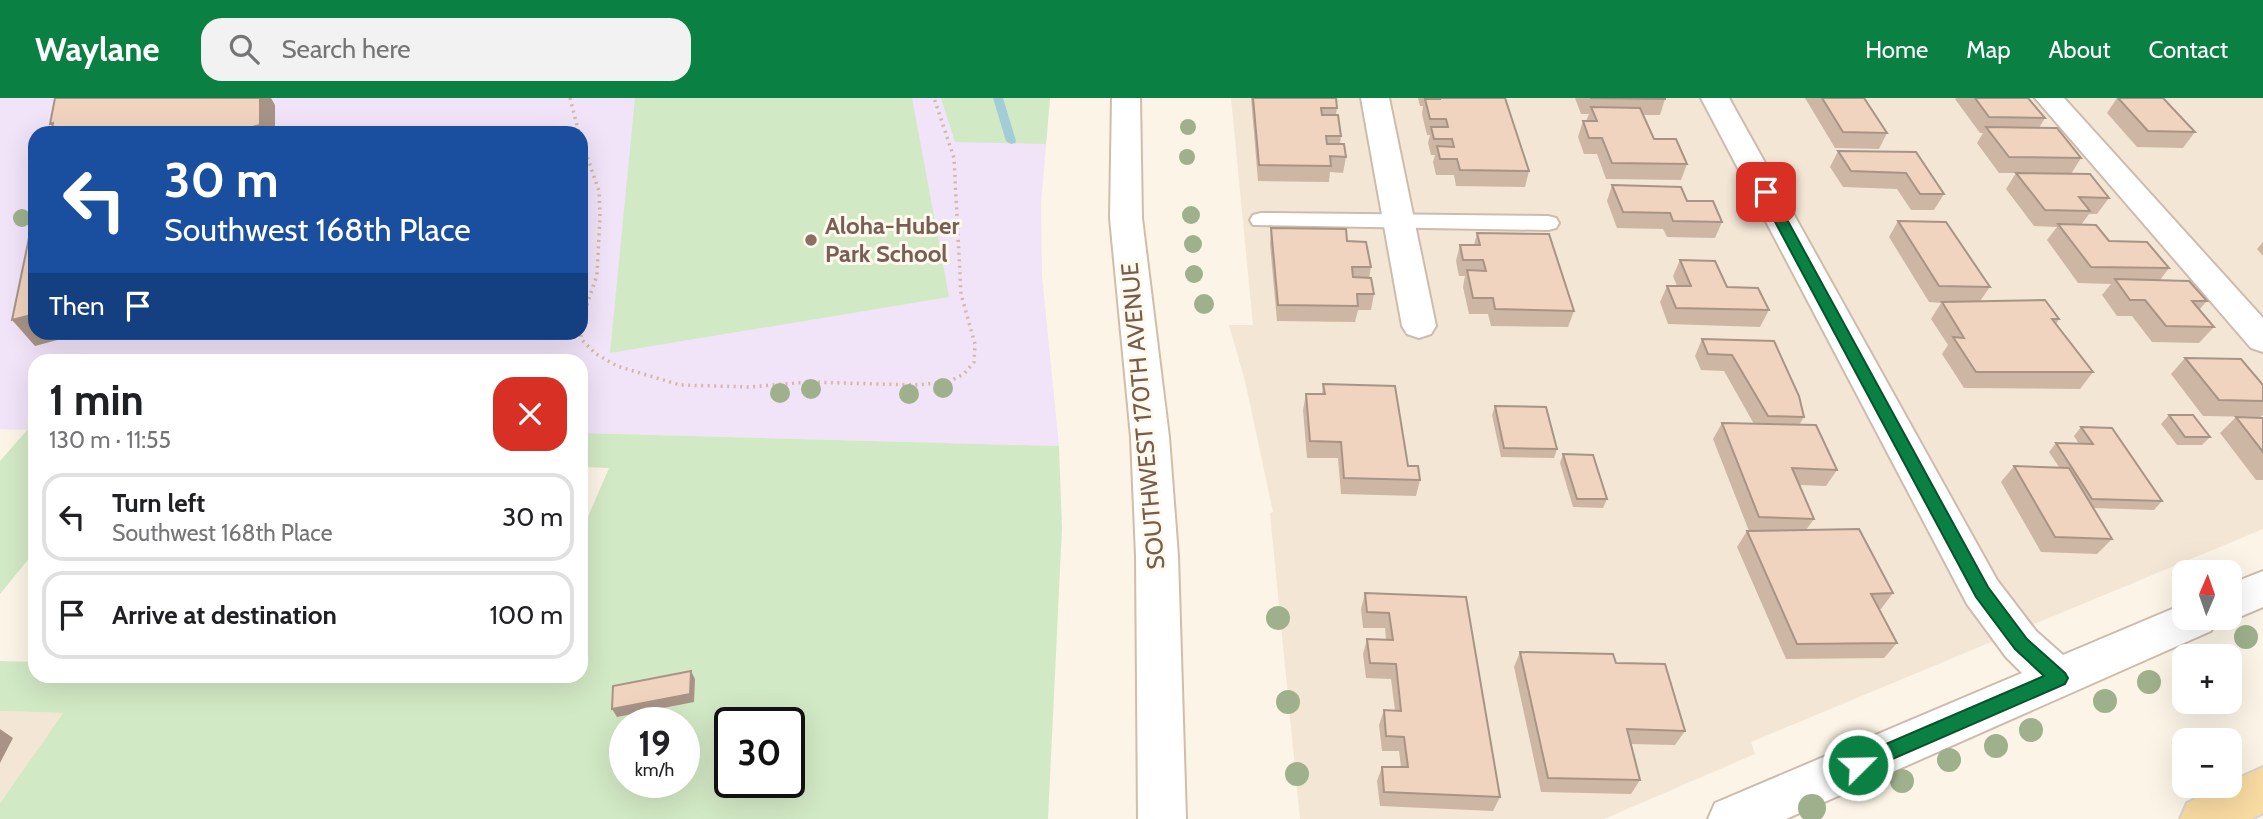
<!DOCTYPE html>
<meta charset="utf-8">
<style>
body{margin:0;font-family:Cabin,sans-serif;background:#f2f2f2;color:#202124;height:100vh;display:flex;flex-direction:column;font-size:26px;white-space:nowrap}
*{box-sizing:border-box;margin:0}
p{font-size:23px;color:#757577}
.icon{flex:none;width:38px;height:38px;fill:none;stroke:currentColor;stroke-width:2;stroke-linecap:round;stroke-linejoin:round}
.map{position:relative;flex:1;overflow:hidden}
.details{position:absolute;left:28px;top:256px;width:560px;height:329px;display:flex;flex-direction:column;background:#fff;border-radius:21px;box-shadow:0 7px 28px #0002}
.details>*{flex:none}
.guide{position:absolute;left:28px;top:28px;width:560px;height:214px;border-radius:21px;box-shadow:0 7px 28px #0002;background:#1a4fa0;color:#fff;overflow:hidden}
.needle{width:46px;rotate:2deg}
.controls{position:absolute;left:2172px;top:462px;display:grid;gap:14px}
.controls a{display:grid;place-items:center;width:70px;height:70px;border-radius:14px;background:#fff;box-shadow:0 7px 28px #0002;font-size:35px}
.speed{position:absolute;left:609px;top:609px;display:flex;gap:14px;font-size:35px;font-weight:700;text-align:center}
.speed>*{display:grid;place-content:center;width:91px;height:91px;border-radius:50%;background:#fff;box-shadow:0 7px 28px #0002;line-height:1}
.speed small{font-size:18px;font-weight:400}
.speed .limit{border:4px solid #111;border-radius:10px;background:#fff;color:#111}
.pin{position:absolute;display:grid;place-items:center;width:60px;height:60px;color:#fff;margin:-30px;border-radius:14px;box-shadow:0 4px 10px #0006}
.me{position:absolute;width:77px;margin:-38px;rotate:67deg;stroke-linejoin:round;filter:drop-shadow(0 0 5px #0008)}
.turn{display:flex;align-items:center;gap:24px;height:147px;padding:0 21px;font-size:32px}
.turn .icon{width:91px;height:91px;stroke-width:2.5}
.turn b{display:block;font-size:49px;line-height:60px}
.then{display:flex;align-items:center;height:66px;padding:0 21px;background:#0003;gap:14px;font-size:26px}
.round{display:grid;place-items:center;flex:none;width:74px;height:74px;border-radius:21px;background:#f2f2f2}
.summary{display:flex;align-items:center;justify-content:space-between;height:119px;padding:0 21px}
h1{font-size:42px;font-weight:700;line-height:52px}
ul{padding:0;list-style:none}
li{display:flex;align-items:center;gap:21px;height:88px;margin:0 14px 10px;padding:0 7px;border:4px solid #e0e0e0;border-radius:21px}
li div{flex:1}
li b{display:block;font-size:26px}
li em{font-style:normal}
header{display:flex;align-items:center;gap:42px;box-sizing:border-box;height:98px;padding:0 35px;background:#0b8043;color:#fff}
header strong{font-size:33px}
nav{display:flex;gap:38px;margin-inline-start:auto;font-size:24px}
.search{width:490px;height:63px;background:#f2f2f2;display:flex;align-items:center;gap:18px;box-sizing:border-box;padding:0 24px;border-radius:21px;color:#757577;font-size:26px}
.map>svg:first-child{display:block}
</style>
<header>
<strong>Waylane</strong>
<div class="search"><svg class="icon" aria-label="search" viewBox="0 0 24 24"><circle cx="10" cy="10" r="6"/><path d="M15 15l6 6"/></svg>Search here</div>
<nav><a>Home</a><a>Map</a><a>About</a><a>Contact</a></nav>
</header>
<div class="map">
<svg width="2263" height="721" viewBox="0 0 2263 721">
<rect width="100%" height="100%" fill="#fcf4e6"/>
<path fill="#f3e6d5" d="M1231,0H2263V431L1751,644L1755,656L1604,721H1300L1270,415L1273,414L1245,283L1229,227H1253Z
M0,613L63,615L0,705Z"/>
<path fill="#f1e3f8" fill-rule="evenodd" d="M0,0H1050L1041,106L1042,178L1059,348L581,335V262H35V323L27,332L0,331ZM35,35H581V234H35Z"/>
<path fill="#d2e9c5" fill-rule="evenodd" d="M635,0H912L949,199L610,255Z
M941,0H1050L1046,46L955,44Z
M35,323V453L0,496V363Z
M581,335L1059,348L1062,430L1048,721H0V705L63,615L0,613V563L35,564V578H418L517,581L519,578H581V435L609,370L581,369ZM625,625H684V684H625ZM730,625H789V684H730Z"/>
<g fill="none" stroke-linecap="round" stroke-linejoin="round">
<path fill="#a2ccd6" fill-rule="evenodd" d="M993,0H1003L1016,43L1015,45L1011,46L1006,43Z"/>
<defs>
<path id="service" d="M1261,115L1548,118L1556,120L1559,125L1556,130L1548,132L1253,127L1250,122L1253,117Z"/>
<path id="minor" d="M1361,0H1389L1436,228L1431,236L1419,240L1407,236L1402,228Z
M1701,0H1729L1997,482L2036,533L2063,557L2184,506V520H2217L2211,533L1786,721H1708L1715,705L2022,575L2006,559L1967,506Z
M2035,0H2064L2263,220V254L2251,250Z
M2263,473V509L2230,523L2222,520H2230V486Z"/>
<path id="secondary" d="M1112,0H1140L1142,120L1169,339L1178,458L1186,721H1138L1136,458L1131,339L1110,120Z"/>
<path id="primary" d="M2263,669V715L2252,721H2180L2187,705L2221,688H2230V684Z"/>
</defs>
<use href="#service" stroke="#cdbcad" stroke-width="4"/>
<use href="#minor" stroke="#cdbcad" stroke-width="4"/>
<use href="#secondary" stroke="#d0bdaa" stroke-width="4"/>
<use href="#primary" stroke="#d8d1cd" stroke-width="4"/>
<path stroke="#d5b8a2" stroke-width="3.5" stroke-dasharray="2 4.5" stroke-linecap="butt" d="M570,0L579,35
M581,41L599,93L600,118L597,177L582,221L581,241L596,256L617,268L680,287L750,289L808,284L915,287L948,284L964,276L974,264L975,246L961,196L954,60L934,0"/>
<use href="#service" fill="#fff" fill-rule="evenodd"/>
<use href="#minor" fill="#fff" fill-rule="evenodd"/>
<use href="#secondary" fill="#fff" fill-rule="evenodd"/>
<use href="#primary" fill="#f8dba1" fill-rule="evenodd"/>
</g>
<g fill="#9eb18c">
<circle cx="1188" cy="29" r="8"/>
<circle cx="1187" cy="59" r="8"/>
<circle cx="1191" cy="117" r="9"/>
<circle cx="22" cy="120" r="9"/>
<circle cx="1193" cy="146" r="9"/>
<circle cx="1194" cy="176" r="9"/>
<circle cx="1204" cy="206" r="10"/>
<circle cx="943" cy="290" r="10"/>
<circle cx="811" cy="291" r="10"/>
<circle cx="780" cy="295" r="10"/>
<circle cx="909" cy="296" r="10"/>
<circle cx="1278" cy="520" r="12"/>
<circle cx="2246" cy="539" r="12"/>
<circle cx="2149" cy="584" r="12"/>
<circle cx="2105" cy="603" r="12"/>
<circle cx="1288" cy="604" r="12"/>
<circle cx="2031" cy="632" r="12"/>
<circle cx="1996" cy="648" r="12"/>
<circle cx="1949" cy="662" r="12"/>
<circle cx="1297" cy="676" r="12"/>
<circle cx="1902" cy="683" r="12"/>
<circle cx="1812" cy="710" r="14"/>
</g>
<path fill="#ceb6a4" d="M1251,0H1336L1337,10L1336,17L1341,38L1340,46L1346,59L1343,75L1330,74L1329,84L1258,83Z
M1418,0H1505L1529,73L1525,89L1456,88L1454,77H1436L1433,64L1435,57H1431L1428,45L1430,37H1427L1422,16L1423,8H1420Z
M1575,0H1665V1L1660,17H1643L1654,41L1687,66L1681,82L1606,81L1597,56H1584L1578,39L1583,23H1586L1589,16H1581Z
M1805,0H1864L1887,35L1879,51L1835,50Z
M1956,0H2028L2045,20L2039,30L2081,60L2071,76L2109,100L2097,116H2089L2081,127L2109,143L2169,170L2160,182L2207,203L2199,212L2214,229L2199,245L2152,244L2132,218H2117L2102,197L2111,186L2078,185L2047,142L2057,129L2034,128L2006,91L2016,75H1999L1977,45L1983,35H1980L1955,1Z
M2117,0H2163L2195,34L2183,50L2137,49L2107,15Z
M1838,53L1916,54L1944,96L1934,112H1911L1897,91L1843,89L1830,69Z
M1612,87L1687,103L1722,124L1715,140L1667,139L1663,131L1617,130L1607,103Z
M1898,123L1990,189L1980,203L2059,221L2056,226L2093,274L2080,291L1964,290L1942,256L1948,247L1931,221L1941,205L1929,204L1889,139Z
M1271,130L1347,143L1371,169L1369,180L1374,196L1371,212H1358L1355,224L1277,223L1270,146Z
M1477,135L1574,213L1568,229L1491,228L1488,216H1469L1463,189L1465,178H1459L1456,163L1460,147H1474Z
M2263,144V158L2257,151Z
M1680,162L1769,212L1760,229L1668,226L1660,204L1667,188H1677L1673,178Z
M1702,241L1774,243L1804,319L1799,327L1837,372L1826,388L1799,387L1814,421L1806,432L1893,495L1881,511H1879L1897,545L1884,560L1786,561L1737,449L1747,433H1749L1713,341L1722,325L1754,326L1724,273L1701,272L1695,258Z
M2185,260L2263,303V317L2260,319L2203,318L2171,276Z
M1323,286L1408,368L1420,382L1416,398L1341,396L1338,360H1307L1303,312L1306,296H1322Z
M1495,308L1557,351L1554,360L1501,359L1492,317Z
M2169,317L2210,339L2202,347H2177L2161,326Z
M2236,319L2263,320V382H2256L2220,335Z
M2081,329L2162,403L2154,412L2093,410L2112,441L2097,456L2041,454L2001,384L2014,368L2059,369L2049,354L2056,345L2079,346L2074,338Z
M1563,356L1607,401L1603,410L1573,409L1560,365Z
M1365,495L1466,499L1500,699L1493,713L1380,708L1377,683L1382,669H1401L1399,653H1382L1379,627L1384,612L1395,613L1391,581L1366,580L1363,556L1367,541L1386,542L1385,530H1363L1361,511Z
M1520,554L1616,565L1685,633L1675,647L1630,646L1640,682L1631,696L1541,694L1514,569Z"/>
<path fill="#a89486" d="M260,0H271L275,7V35H243L244,31Z
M35,216V234H87L35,248L12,222Z
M691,573L695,581L694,604L617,619L612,611Z
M0,631L13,640L0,665Z"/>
<path fill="#f0d4bf" stroke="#a89486" stroke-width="2" d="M55,0H260V27L244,31L243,35H51L53,25L50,26Z
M1253,0H1336L1337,10H1321L1322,17H1338L1341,38H1326L1327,46H1344L1346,59L1330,58L1331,68L1259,67Z
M1440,0H1505L1529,73L1460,72L1457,61H1440L1437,48L1454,49L1452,41H1434L1431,29H1448L1446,21H1430L1425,1H1440Z
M1590,0H1665V1Z
M1822,0H1864L1887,35L1843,34Z
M1975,0H2028L2045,20L1989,19Z
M2118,0H2163L2195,34L2148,33Z
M1591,9L1640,10L1654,41H1676L1687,66L1612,65L1602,40H1589L1583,23H1597Z
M1986,29L2057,30L2081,60L2009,59Z
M1838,53L1916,54L1944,96H1920L1906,75L1851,73Z
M2016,75L2090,76L2109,100L2079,99L2090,113L2045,112Z
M1612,87L1681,89L1687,103H1713L1722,124L1673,123L1670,115L1623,114Z
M35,93V106L32,107Z
M35,111V216L12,222Z
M1898,123L1946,124L1990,189L1939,188Z
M2058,126L2096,127L2109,143L2147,144L2169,170L2091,169Z
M1271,130L1346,131L1347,143L1366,144L1371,169H1352L1353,179L1371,180L1374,196H1357L1358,208L1278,207Z
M1477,135L1549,136L1574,213L1495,211L1493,200H1473L1467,172L1486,173L1483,162H1463L1460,147H1480Z
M1680,162L1715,163L1727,189L1758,190L1769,212L1676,210L1667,188H1691Z
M2115,181L2189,183L2207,203H2192L2214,229L2166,228L2145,202H2130Z
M2045,202L2059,221H2052L2093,274H1976L1953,239L1964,240L1942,204Z
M1702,241L1774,243L1799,298L1804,319L1768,318L1732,257L1708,256Z
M2185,260L2241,261L2263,287V303L2219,302Z
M1323,286L1395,288L1408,368H1418L1420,382L1344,380L1341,344L1310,343L1306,296H1325Z
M1495,308L1546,309L1557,351L1504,350Z
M2169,317H2193L2210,339H2185Z
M2236,319L2263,320V354Z
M1722,325L1816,327L1837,372L1792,370L1814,421L1759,419Z
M2081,329L2112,330L2162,403L2092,401L2056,345L2093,346Z
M1563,356L1593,357L1607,401H1577Z
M2014,368L2069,370L2112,441L2055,439Z
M1859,431L1893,495L1871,496L1897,545L1797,546L1747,433Z
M1365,495L1466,499L1500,699L1384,694L1382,669H1408L1404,639L1386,638L1384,612L1401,613L1396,566L1370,565L1367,541L1393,542L1389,515L1367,514Z
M1520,554L1613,556L1616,565L1665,566L1685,633L1627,631L1640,682L1548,680Z
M691,573L690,596L612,611L613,588Z"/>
<path fill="#0b8043" stroke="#07532c" stroke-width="2" d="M1766,90L1772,94L1988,489L2027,541L2065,575L2068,580L2065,586L1858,676L1851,673L1848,667L1851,661L2044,578L2015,551L1976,499L1759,94Z"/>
<circle fill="#8d6e63" stroke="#fef8ed" stroke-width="2.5" cx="811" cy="142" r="7"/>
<g text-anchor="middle" stroke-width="6" stroke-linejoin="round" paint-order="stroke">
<g font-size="24" font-weight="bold" fill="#785e54" stroke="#fef8ed" text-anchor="start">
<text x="825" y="136">Aloha-Huber<tspan x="825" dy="28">Park School</tspan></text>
</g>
<g font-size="24" fill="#755c4b" stroke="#fef8ed">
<text transform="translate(1143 318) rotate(-95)" y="8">SOUTHWEST 170TH AVENUE</text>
</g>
</g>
</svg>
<div class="controls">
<a><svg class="needle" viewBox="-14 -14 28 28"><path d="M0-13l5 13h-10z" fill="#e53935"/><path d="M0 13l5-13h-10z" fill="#757577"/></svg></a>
<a>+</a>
<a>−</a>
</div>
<div class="speed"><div>19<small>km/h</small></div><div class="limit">30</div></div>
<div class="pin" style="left:1766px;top:94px;background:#d93025"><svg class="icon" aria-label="arrive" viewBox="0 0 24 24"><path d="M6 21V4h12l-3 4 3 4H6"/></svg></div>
<svg class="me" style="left:1858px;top:667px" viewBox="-20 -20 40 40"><circle r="17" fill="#0b8043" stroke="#fff" stroke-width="3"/><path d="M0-11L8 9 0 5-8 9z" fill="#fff"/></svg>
<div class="guide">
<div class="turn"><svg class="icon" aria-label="left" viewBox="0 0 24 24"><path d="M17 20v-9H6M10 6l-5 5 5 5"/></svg><div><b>30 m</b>Southwest 168th Place</div></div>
<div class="then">Then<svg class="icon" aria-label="arrive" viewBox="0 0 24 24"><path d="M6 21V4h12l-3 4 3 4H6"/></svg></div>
</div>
<section class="details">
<div class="summary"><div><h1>1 min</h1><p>130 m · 11:55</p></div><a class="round" style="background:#d93025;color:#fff"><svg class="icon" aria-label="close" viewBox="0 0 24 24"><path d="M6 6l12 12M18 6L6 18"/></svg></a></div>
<ul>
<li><svg class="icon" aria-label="left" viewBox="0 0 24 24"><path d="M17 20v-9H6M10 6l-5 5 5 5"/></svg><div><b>Turn left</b><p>Southwest 168th Place</p></div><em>30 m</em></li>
<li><svg class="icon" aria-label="arrive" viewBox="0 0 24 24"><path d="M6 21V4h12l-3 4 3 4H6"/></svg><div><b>Arrive at destination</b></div><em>100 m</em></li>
</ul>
</section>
</div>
